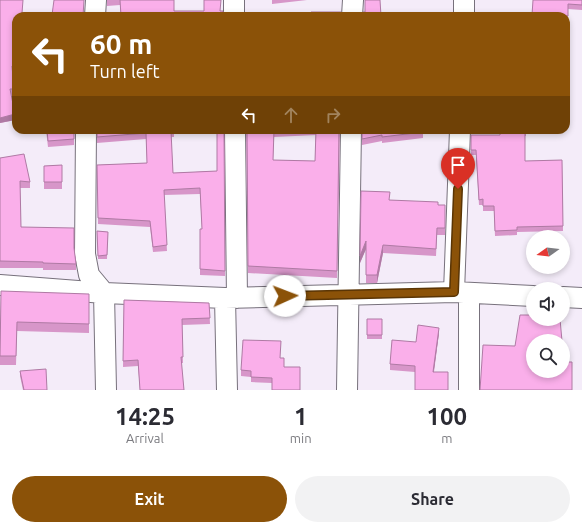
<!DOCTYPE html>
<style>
body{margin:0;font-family:Ubuntu,sans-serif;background:#f2f2f3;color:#2b2b33;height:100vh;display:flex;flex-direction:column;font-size:15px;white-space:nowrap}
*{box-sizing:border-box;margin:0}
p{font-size:13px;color:#7c7c81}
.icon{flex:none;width:22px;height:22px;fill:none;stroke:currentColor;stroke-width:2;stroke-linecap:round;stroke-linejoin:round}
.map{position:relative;height:390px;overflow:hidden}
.panel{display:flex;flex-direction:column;background:#fff;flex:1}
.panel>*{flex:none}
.hud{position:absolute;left:12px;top:12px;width:558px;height:122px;border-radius:12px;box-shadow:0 2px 6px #0003;background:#8b5208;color:#fff;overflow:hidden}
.needle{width:26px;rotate:256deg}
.controls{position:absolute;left:526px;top:230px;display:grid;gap:8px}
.controls a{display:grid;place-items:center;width:44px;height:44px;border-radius:50%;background:#fff;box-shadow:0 2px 6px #0003;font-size:20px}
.pin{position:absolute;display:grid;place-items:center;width:34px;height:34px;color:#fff;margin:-41px -17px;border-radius:50% 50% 50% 0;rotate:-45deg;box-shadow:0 0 4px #0007}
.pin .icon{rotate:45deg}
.me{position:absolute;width:44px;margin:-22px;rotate:88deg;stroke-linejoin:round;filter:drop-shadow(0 0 3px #0008)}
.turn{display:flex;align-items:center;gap:14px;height:84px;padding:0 12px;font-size:18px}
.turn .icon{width:52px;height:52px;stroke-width:2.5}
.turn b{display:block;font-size:28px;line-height:34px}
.lanes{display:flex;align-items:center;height:38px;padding:0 12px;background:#0003;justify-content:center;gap:20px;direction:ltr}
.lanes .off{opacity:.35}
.eta{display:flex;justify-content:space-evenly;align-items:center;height:68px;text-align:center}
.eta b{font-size:24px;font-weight:700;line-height:28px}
.primary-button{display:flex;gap:8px;margin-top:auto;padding:8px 12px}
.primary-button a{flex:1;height:46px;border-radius:24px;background:#8b5208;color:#fff;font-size:16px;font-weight:700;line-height:46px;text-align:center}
.primary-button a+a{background:#f2f2f3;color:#2b2b33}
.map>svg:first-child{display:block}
</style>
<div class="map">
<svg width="582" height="390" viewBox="0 0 582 390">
<rect width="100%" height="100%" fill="#f4ecf9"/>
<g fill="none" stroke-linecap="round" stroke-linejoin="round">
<defs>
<path id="minor" d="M234,0V16
M95,16L96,0
M352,16L353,0
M464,16V0
M86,130L85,254L89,275L104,293L106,390
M235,130L237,298
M0,285L104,293L225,298L454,292L533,296
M454,292L460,130
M563,297L582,298
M225,298L227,390
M347,390L351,130
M469,390V293"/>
</defs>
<use href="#minor" stroke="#77717c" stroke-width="22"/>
<use href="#minor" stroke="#fff" stroke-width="20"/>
</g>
<path fill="#d796c9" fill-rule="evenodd" d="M0,0L22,13L52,15L84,16H16V72L12,71L14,94L11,95L15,120L0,123Z
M107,0H174V11H221L121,16L120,5L107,6Z
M272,0H307L272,4Z
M582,0V10L568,9V21H566V16H532V15Z
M46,130H74V145L48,147Z
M97,130H174V137H171L173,173L217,171V130H224L225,276L200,275V229H202L200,194L164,195L167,251L153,252L150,227L98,224L97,165L147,163L146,139L97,143Z
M246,130H340L337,278L248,273ZM316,135L315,161L273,160L274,137Z
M362,130L423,132V138L382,143V141L362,145Z
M526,130V136H525V161L562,160L563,231L517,232V235L495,236L494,211H483V205H479L476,155H471V135H500Z
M0,158L30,182V188H20L21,227L74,248L76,264V270H43V268H0Z
M62,165V189H44V166Z
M361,191L390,200L438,205H445V235H437L436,256L383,253L377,283H366V249L360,263Z
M97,231L108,232L107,259H98Z
M89,294V333L17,331L16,365H0V325Z
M124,300L209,303L210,324L182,325L183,363H181L184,390H140L138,366L123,367Z
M367,319H382V339H367Z
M439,333L434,372H415L390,370V364L416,342Z
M281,341L272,383L251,382V377L241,376V370Z
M20,371L47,390H23L20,376Z"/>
<path fill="#af7aa4" d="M15,114V120L0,123V118Z
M366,241V249L360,263V256Z
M383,245V253L377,283V275Z
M439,328V333L433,377V372Z"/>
<path fill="#faafea" stroke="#af7aa4" d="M0,0H23L22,13L52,15L54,0H84L83,16H16V66H12L14,89H10L15,114L0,118Z
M120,0H174V11H204V0H221L220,11H223V16H121Z
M365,0H380L381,16H361L363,12H365Z
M533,0H582V5L568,4V16L532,15Z
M311,12H341L344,16H311Z
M47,130H74V139L48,141Z
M97,130H174V131H171L173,173L217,171V130H224L225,271L200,269V229H202L200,188L164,190L167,245L153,247L150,221L98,218L97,165L147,163L146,133L97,137Z
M247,130H274L273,160L315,161L316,130H339L337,271L248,266Z
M362,130H423V132L382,137V135L362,139Z
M500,130H526V131H525V161L562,160L563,226L517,227V230L495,231L494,206H483V199L479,200L476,150H471V135H500Z
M24,154L30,182L20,181L21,227L74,228V248L76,264L43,263V262L0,261V158Z
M62,165V182H44V166Z
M361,191L390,192L389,200L438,202V205H445V228H437L436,249L383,245L377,275H366V241L360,256Z
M97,231L108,232L107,255L98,256Z
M1,291L89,294V324L17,322L16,356H0Z
M124,300L209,303L210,318L182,319L183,357H181L184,390H140L138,360L123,361Z
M520,315H533V319H560L562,341H533V371H563V348L565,362H572V390H480L483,345L515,346Z
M367,319H382V335H367Z
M418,325L439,328L433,372H448V390H415V366L390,364L392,340L416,342Z
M243,340L281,341L280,358H284V367H300V390H272V378L251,377V371L241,370Z
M46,369L47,390H24L20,371Z"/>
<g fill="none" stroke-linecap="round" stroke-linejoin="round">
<defs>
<path id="route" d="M285,296L454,292L458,189"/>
</defs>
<use href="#route" stroke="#5a3505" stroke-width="10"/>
<use href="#route" stroke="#8b5208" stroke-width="7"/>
</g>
</svg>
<div class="controls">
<a><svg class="needle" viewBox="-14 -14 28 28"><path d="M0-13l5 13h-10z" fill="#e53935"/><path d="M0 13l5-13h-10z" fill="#7c7c81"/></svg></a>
<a><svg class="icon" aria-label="sound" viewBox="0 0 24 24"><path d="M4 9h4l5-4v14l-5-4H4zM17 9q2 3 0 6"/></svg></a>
<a><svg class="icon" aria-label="search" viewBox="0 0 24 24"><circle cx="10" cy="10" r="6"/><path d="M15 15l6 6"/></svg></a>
</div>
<div class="pin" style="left:458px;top:189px;background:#d93025"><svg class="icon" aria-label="arrive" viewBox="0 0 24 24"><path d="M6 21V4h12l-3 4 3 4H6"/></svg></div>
<svg class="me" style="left:285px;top:296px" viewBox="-20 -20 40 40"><circle r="19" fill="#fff"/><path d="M0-13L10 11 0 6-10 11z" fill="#8b5208"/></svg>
<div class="hud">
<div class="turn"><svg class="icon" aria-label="left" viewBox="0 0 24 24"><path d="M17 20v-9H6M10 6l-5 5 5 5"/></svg><div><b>60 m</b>Turn left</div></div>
<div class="lanes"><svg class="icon" aria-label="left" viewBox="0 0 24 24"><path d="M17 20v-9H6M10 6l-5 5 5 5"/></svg><svg class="icon off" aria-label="ahead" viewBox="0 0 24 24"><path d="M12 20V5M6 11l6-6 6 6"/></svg><svg class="icon off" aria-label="right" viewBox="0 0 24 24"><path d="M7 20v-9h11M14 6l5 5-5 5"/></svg></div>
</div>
</div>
<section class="panel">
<div class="eta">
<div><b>14:25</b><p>Arrival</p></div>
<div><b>1</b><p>min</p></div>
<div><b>100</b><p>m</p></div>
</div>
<div class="primary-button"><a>Exit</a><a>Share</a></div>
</section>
